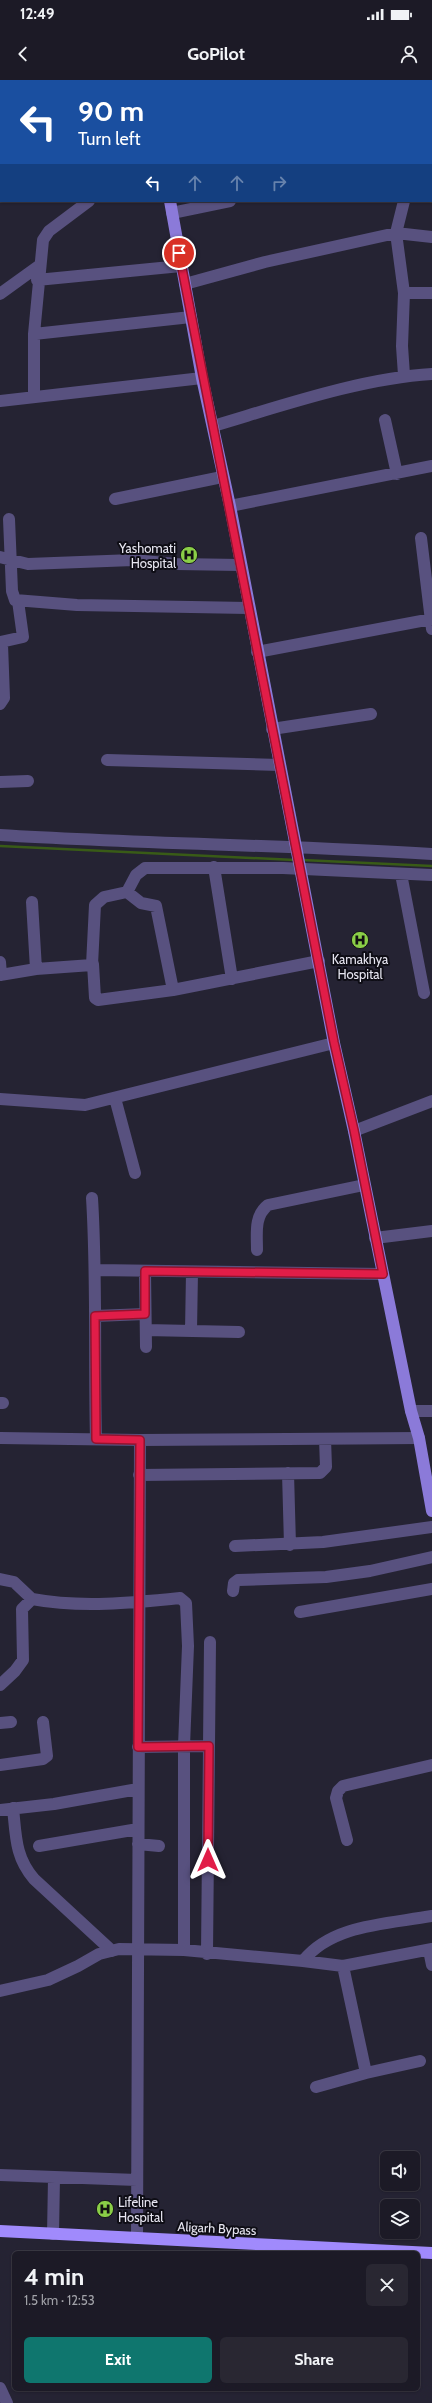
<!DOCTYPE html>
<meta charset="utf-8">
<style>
body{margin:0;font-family:Cabin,sans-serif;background:#292732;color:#f1f3f6;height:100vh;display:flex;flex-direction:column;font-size:15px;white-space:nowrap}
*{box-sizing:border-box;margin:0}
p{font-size:13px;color:#a0a1a7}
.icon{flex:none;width:22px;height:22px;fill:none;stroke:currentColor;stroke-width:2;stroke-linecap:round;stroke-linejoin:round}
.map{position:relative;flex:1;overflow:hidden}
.drawer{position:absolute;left:12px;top:2171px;width:408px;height:140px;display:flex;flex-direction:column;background:#1c1a26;border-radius:6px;box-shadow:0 1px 3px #0004,0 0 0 1px #3a3843}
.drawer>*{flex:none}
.banner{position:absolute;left:0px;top:0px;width:432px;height:122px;box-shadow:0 1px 3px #0004,0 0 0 1px #3a3843;background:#1a4fa0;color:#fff;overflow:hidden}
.buttons{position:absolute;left:380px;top:2071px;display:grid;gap:8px}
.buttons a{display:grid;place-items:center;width:40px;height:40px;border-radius:6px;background:#1c1a26;box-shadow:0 1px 3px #0004,0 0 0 1px #3a3843;font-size:20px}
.pin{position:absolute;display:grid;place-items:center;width:34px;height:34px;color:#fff;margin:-17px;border:2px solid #fff;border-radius:50%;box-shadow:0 1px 4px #0007}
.me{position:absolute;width:44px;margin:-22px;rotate:0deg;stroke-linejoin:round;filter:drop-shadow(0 0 3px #0008)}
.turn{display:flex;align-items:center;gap:14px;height:84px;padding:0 12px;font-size:18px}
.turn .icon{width:52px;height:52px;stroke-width:2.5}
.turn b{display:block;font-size:28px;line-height:34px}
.lanes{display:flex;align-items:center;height:38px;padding:0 12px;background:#0003;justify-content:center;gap:20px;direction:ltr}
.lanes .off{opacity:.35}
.round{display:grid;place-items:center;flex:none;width:42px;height:42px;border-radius:6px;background:#292732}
.headline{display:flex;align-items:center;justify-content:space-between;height:68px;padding:0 12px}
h1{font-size:24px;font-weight:700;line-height:30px}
.cta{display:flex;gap:8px;margin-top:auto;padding:8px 12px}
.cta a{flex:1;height:46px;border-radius:6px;background:#0f766e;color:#fff;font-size:16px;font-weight:700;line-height:46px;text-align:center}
.cta a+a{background:#292732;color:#f1f3f6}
.status{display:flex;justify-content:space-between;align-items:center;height:28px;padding:0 20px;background:#1c1a26;direction:ltr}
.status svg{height:11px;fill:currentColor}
header{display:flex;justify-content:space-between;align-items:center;height:52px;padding:0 12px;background:#1c1a26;font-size:18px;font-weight:700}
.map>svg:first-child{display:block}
</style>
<div class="status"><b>12:49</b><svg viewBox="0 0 49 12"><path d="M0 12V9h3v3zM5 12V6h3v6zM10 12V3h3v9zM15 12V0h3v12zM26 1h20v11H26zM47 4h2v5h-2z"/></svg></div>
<header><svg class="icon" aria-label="back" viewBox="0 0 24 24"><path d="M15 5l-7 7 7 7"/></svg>GoPilot<svg class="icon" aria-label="person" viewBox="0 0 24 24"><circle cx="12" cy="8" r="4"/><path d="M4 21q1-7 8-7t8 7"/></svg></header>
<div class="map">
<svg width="432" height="2323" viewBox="0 0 432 2323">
<rect width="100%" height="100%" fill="#252333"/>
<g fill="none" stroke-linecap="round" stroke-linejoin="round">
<path stroke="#395b17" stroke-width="2.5" d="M0,766L295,780
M302,780L432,786"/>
<path stroke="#58517f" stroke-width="12" d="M431,53L432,52
M431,110H432
M404,121L396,153L404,213L402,266L404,295
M172,133L230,121
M37,200L181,186
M185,204L265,182L396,153L432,157
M404,213H432
M0,214L40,185
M34,254L191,237
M34,316V254L43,160L49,151L89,121
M0,321L202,298
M385,340L397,394
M213,346C281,326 362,298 432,294
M115,419L222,397
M230,426L432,386
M9,439L12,511L15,520L77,525L248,528
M421,458L432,549
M0,477L28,484L133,480L176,484L240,485
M0,562L2,564L4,618L0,624
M1,562L23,557L18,521
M257,572L432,539
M272,649L371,634
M107,680L279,685
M0,702L28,701
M0,755C144,764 288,765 432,774
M214,787L232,899
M401,794L424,913
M127,812L141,823L156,826L173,910
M32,822L36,889
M0,882L1,895
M93,884L95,918L98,920L173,910L319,881
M0,895L36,889L92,885L95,825L104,817L127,812L136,795L145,788H283L432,795
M115,1018L135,1093
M0,1019L85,1025L334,963
M354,1051L432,1021
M92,1118C97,1198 94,1278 96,1359
M375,1158L432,1151
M257,1170C257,1153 254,1136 268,1125L364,1105
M96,1190L383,1194
M145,1191L146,1267
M95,1236L145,1234
M146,1250L239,1252
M191,1251L192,1192
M0,1323H3
M411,1331H432
M0,1358L140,1360L419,1358
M288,1393L290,1465
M139,1395L320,1393L326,1387L325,1359
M235,1466L323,1462L432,1447
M0,1499L14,1502L32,1519
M233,1511L234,1503L238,1500L326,1497L370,1491L432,1477
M300,1532L432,1509
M0,1605L15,1591L23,1580L22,1529L32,1519C80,1528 132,1523 180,1518L186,1523L188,1566L184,1666V1870
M0,1643L11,1642
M138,1667L209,1666
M0,1685L43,1679L47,1676L43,1642
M13,1728C16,1756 15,1777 34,1799L112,1871
M0,1730L54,1724L138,1709
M347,1760L336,1718L338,1711L343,1706L432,1685
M138,1764L159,1766
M39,1766L138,1749
M429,1870L432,1885
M207,1874L210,1562
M303,1881C332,1844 389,1844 432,1836
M0,1911L48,1900L78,1886L99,1874L119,1869L184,1870L303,1881L343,1886
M366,1993L343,1886L432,1869
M316,2007L366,1993L420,1981
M0,2095L137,2100
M53,2154L54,2098
M137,2158L140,1360
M0,2308L7,2323"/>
<path stroke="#8b7ad9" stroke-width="12" d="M144,0V1
M170,121L202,298L230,426L334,963L354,1051L411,1331L419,1358L432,1431"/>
<path stroke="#a08afc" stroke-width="12" d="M0,2151L432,2173"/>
</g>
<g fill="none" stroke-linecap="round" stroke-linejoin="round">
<defs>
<path id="route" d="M179,173L334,962L354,1050L383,1194L145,1191V1234L95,1236L96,1359L140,1360L138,1667L209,1666L208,1780"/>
</defs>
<use href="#route" stroke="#92132f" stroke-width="10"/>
<use href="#route" stroke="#e11d48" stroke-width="7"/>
</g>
<defs>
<symbol id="hospital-disc" viewBox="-11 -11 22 22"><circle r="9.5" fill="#8ace47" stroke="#0e0d15"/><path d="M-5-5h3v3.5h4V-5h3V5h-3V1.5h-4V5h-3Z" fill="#111"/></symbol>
</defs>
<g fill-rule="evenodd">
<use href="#hospital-disc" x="179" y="465" width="20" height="20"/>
<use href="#hospital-disc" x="350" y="850" width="20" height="20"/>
<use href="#hospital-disc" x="95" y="2119" width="20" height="20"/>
</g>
<g text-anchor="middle" stroke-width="4" stroke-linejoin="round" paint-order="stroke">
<g font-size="13" fill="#e7e6f1" stroke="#0e0d15" text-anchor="end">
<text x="176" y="473">Yashomati<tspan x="176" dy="15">Hospital</tspan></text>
<text x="360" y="884" text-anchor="middle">Kamakhya<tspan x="360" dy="15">Hospital</tspan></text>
<text x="118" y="2127" text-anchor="start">Lifeline<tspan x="118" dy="15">Hospital</tspan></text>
</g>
<g font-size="13" fill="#e7e6f1" stroke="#0e0d15">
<text transform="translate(217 2148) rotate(3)" y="5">Aligarh Bypass</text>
</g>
</g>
</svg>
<div class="buttons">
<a><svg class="icon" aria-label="sound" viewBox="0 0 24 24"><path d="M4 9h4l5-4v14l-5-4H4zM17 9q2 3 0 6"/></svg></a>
<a><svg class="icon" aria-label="layers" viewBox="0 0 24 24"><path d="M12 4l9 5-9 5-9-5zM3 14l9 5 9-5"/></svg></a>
</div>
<div class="pin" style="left:179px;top:173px;background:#d93025"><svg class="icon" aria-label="arrive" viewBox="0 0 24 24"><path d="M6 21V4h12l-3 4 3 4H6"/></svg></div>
<svg class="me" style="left:208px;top:1780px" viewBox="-20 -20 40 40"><path d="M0-17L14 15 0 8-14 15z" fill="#e11d48" stroke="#fff" stroke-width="4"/></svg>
<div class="banner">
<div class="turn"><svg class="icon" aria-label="left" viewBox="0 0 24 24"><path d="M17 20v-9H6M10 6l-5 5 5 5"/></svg><div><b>90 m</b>Turn left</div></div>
<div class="lanes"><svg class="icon" aria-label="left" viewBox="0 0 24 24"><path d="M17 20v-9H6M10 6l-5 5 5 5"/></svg><svg class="icon off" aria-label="ahead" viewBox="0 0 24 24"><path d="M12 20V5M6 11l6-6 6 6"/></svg><svg class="icon off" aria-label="ahead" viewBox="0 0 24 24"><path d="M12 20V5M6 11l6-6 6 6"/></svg><svg class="icon off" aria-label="right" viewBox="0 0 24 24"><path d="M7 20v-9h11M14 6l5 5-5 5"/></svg></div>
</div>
<section class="drawer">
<div class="headline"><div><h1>4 min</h1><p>1.5 km · 12:53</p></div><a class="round"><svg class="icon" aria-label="close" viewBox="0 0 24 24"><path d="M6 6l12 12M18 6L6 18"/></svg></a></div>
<div class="cta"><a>Exit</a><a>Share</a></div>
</section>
</div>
